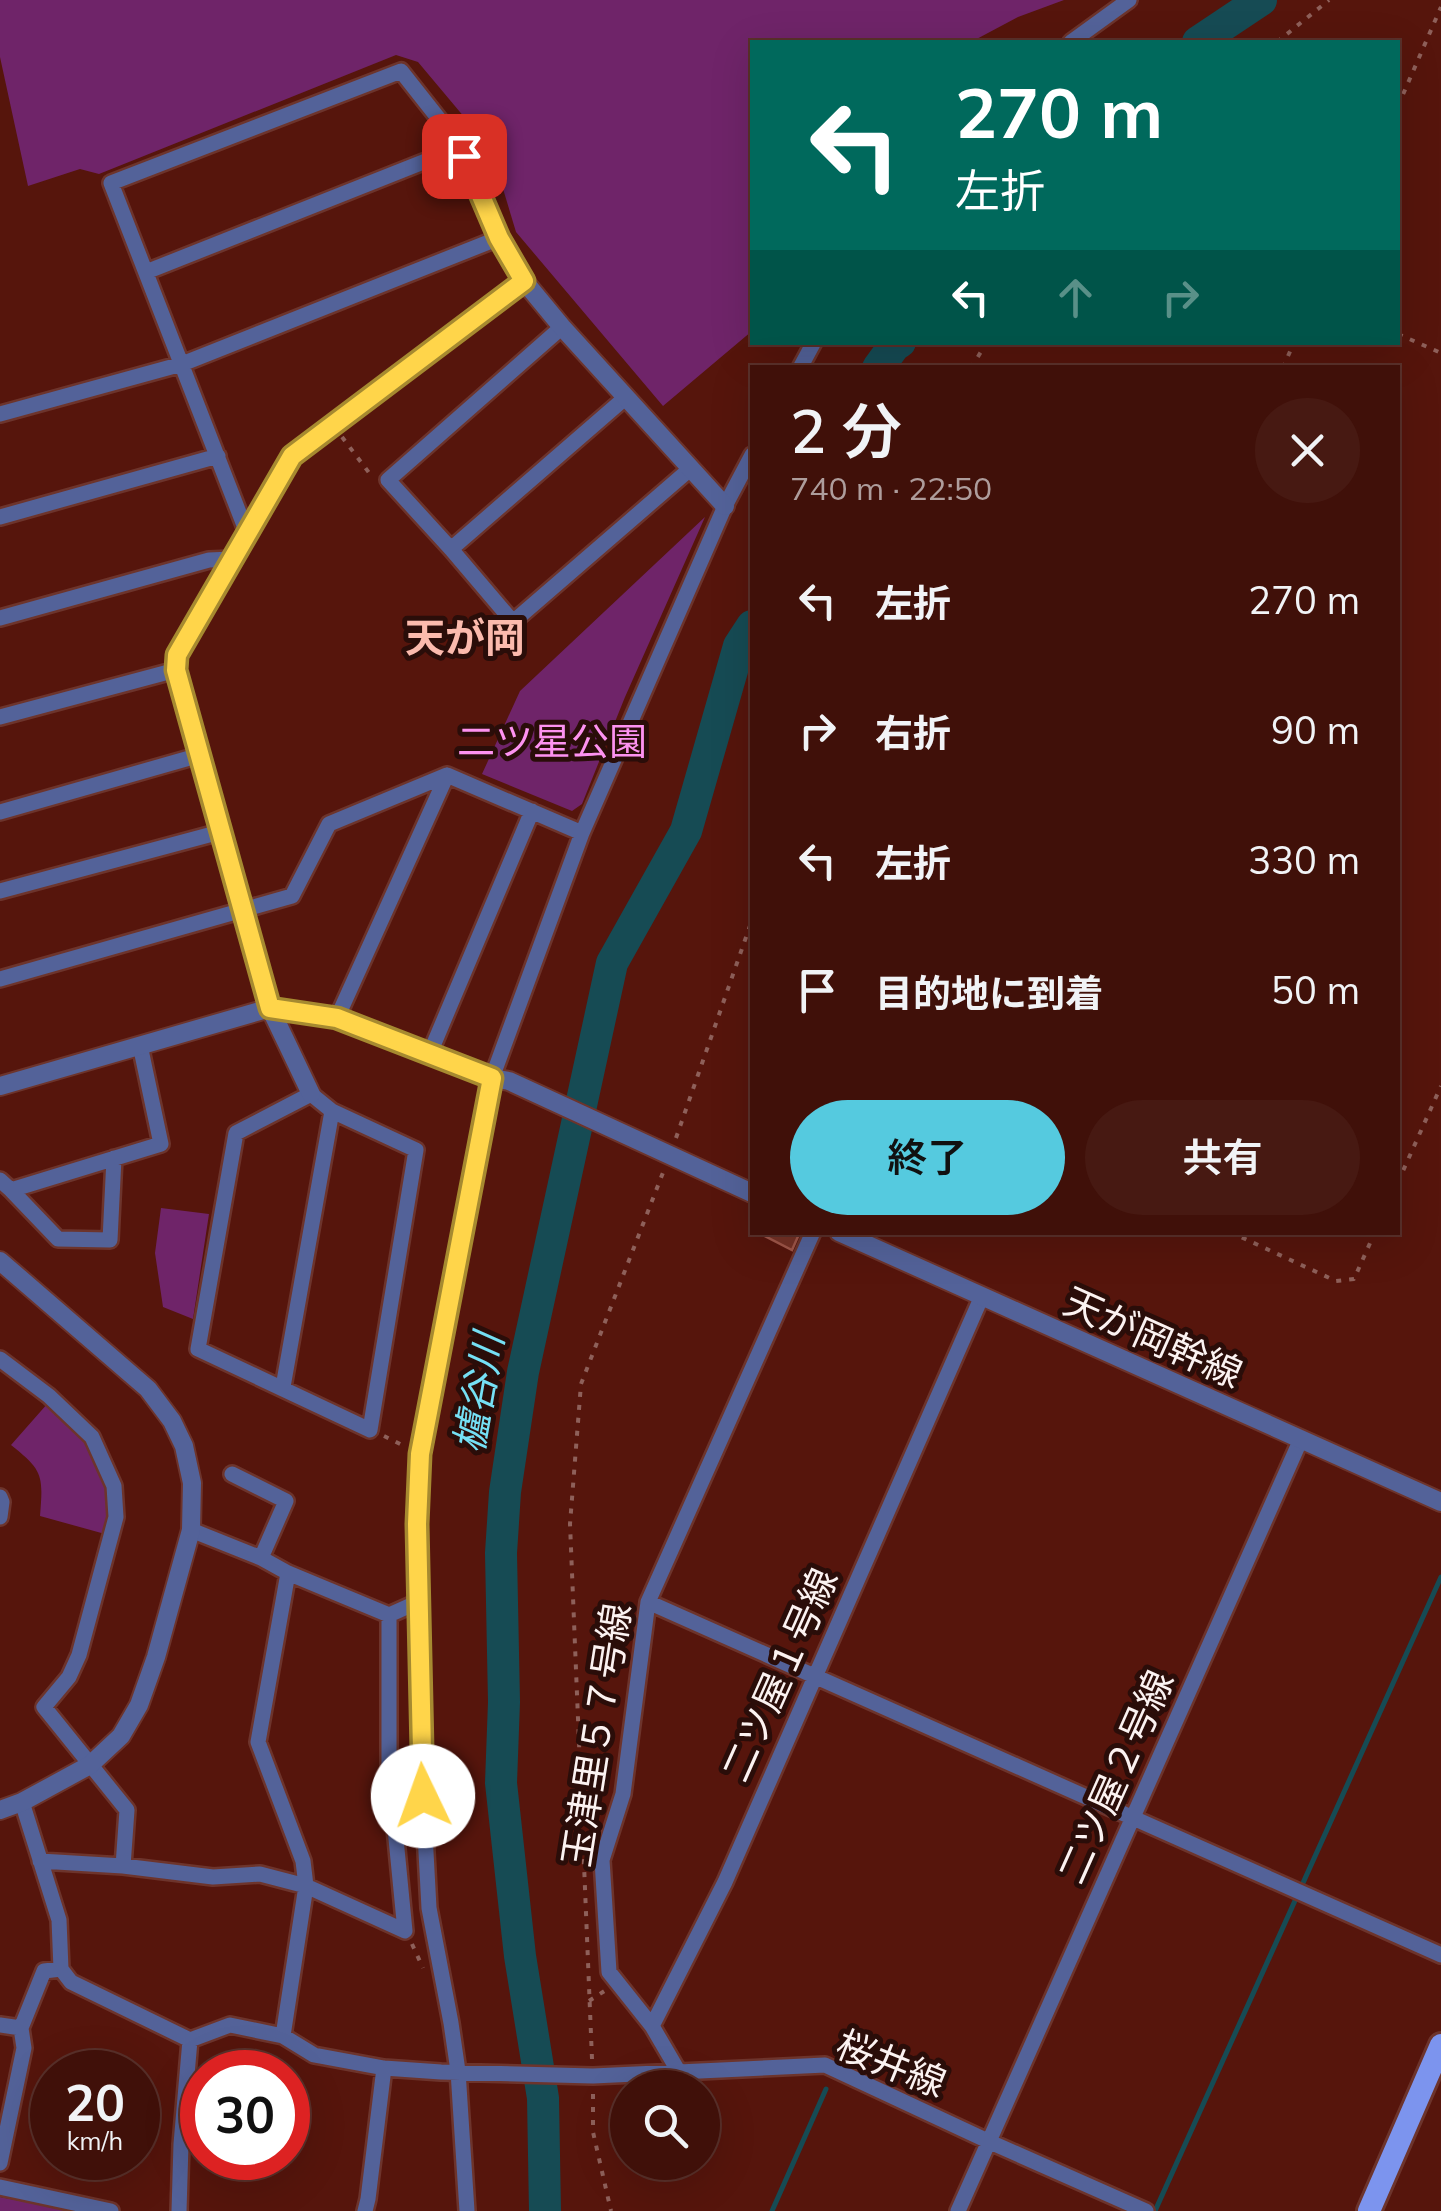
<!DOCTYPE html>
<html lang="ja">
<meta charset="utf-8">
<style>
body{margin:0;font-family:Mulish,"Noto Sans JP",sans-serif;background:#471912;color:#f1f3f6;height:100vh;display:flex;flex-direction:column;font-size:38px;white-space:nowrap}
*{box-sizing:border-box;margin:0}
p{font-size:32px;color:#ae9d9c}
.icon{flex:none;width:55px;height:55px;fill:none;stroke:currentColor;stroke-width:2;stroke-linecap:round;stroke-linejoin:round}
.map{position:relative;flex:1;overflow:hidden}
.details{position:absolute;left:750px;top:365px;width:650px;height:870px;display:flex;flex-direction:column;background:#401009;border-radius:0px;box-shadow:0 10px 40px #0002,0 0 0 2px #59302a}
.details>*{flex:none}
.guide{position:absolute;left:750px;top:40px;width:650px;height:305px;border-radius:0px;box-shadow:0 10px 40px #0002,0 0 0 2px #59302a;background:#00695c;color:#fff;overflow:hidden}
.controls{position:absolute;left:610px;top:2070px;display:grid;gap:20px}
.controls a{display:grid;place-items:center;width:110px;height:110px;border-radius:50%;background:#401009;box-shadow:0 10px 40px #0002,0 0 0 2px #59302a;font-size:50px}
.speed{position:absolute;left:30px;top:2050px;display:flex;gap:20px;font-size:50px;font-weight:700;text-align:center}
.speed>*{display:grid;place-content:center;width:130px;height:130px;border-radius:50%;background:#401009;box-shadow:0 10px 40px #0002,0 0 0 2px #59302a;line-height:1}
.speed small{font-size:25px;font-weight:400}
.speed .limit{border:15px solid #d22;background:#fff;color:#111}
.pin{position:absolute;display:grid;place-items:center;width:85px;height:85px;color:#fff;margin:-42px;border-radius:20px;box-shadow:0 5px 15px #0006}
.me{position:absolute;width:110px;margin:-55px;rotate:357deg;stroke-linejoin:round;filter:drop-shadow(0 0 8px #0008)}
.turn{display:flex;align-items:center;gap:35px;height:210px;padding:0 40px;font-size:45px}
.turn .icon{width:130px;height:130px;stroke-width:2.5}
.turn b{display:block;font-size:70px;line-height:85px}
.lanes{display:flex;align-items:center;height:95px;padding:0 40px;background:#0003;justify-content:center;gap:50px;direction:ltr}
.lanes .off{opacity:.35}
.round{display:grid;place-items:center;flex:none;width:105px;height:105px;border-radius:52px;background:#471912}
.overview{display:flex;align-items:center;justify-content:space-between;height:170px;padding:0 40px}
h1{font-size:60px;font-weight:600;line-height:75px}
.button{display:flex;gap:20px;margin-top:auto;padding:20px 40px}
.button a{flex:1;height:115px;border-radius:60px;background:#55cadf;color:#111;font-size:40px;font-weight:600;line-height:115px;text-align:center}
.button a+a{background:#471912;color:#f1f3f6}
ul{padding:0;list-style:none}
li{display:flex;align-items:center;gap:30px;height:130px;padding:0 40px}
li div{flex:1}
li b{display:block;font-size:38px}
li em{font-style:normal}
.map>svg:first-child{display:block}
</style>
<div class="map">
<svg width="1441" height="2211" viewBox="0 0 1441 2211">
<rect width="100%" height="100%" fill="#56150c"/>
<path fill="#6f2469" d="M0,0H1064L1018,17L971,42H752V331L663,406L516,232L491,149L418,62L396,55L99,174L80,169L28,186L0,57Z
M705,517L625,697L582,804L572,811L482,774L520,691Z
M161,1208L209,1214L193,1319L163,1307L155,1253Z
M48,1403C60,1414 74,1424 84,1435C105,1460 113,1504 105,1534L40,1516C43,1476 44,1471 11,1445Z
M0,2197L72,2211H0Z"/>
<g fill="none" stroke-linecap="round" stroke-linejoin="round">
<path stroke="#164b54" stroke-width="5" d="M772,2211L826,2089
M1155,2211L1441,1577"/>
<path stroke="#164b54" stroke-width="32" d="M1198,42L1261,0
M878,368L894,346L900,342
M545,2211L543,2098L520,1956L501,1783L504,1702L501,1553L505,1492L523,1372L612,963L686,831L739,646L752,626"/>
</g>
<path fill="#743125" stroke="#9e5649" stroke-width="2.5" d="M757,1232H800L792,1250Z"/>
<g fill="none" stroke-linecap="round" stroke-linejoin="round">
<defs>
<path id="minor" d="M1071,42L1129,0
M146,272L461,147
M562,327L388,480L451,549L513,622L690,469
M800,368L814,342
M0,414L182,364L499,238
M0,517L218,456
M247,533L111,183L401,71L461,147L499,238L524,281
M451,549L625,398
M0,618L209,560L232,559
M0,717L176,670
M0,812L200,755
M0,891L220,832
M0,979L292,896L329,824L447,775
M337,1018L447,775L582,833
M430,1053L532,811
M311,1094L332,1111L416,1150L370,1430L198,1349L236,1133Z
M0,1180L11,1190L161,1144L140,1045
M11,1190L58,1239L110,1240L114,1158
M0,1359L49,1396L92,1437L114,1486L116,1517L79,1655L69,1677L44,1707L127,1810L123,1866
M283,1387L332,1111
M232,1474L286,1501L261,1558
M0,1497L2,1502L0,1517
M191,1530L261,1558L288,1573L389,1615L418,1602
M648,1602L1441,1955
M22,1802L59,1920L61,1969L71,1982L190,2040L230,2025L283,2036L314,2055L384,2068L441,2072L593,2076L825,2065L990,2142L1146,2211
M40,1861L123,1866L213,1877L260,1874L306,1886L405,1931L389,1767V1615
M0,2025L21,2028L24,2048L0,2163
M652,2026L609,1972L602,1860L623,1794L648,1602L813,1232
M21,2028L44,1971L61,1969
M283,2036L306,1886L303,1861L258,1742L288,1573
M680,2074L652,2026L725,1882L982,1296
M0,2187L111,2211
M179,2211L181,2144L190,2040
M365,2211L368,2199L384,2068
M467,2211L458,2071L451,2023L429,1908L421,1759L417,1524L419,1454L492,1078L582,833L725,506L752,455
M958,2211L1301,1439"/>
<path id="tertiary" d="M0,1086L270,1008L337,1018L492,1078L509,1081L752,1193
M311,1094L270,1008L176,670L177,655L292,456L524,281L562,327L725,506
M839,1232L1441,1502
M0,1261L148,1389L172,1421L184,1446L192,1483L191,1530L156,1657L139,1705L121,1736L90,1765L22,1802L0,1810"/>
<path id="primary" d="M1369,2211L1441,2045"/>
</defs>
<use href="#minor" stroke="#6d342c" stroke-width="20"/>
<use href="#tertiary" stroke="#6d342c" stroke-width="22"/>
<use href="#primary" stroke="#6d342c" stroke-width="28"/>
<path stroke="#8e605a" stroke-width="4" stroke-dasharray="5 8" stroke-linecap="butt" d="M1277,42L1329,0
M1398,106L1441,7
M1398,334L1441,353
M971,368L987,342
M1283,368L1294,342
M342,437L370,474L375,475
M676,1138L752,920
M1398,1182L1441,1086
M1230,1232L1336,1281L1354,1279L1375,1232
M384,1436L406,1447
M412,1944L423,1968
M589,2001L606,1990
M592,2059L570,1524L581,1384L664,1170
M593,2094V2132L611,2211"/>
<use href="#minor" stroke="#536299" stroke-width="15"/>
<use href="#tertiary" stroke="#536299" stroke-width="18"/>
<use href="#primary" stroke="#7c94ee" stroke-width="22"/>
</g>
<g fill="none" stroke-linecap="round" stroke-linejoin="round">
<defs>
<path id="route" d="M423,1796L417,1524L420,1454L492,1078L337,1018L270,1008L176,670L177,655L292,456L524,281L499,238L464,156"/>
</defs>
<use href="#route" stroke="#a68a30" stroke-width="25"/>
<use href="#route" stroke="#ffd54a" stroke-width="18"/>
</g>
<g text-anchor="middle" stroke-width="10" stroke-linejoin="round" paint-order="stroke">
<g font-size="38" fill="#fd92f0" stroke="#2a0d09">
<text x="552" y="755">二ツ星公園</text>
</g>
<g font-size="38" fill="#fbf2f1" stroke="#2a0d09">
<text transform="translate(1153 1338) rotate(24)" y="13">天が岡幹線</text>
<text transform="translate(780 1675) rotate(-66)" y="13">二ツ屋１号線</text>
<text transform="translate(597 1735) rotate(-81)" y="13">玉津里５７号線</text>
<text transform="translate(1116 1777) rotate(-66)" y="13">二ツ屋２号線</text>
<text transform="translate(891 2064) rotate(22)" y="13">桜井線</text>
</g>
<g font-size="40" font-weight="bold" fill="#fbbaad" stroke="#2a0d09">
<text x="465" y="652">天が岡</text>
</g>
<g font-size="40" font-style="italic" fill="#75e0f5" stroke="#2a0d09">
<text transform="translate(479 1393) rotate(-80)" y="14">櫨谷川</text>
</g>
</g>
</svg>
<div class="controls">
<a><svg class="icon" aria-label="search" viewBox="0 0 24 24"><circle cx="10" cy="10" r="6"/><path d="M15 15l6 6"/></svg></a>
</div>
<div class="speed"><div>20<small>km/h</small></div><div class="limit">30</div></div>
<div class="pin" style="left:464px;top:156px;background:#d93025"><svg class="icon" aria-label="arrive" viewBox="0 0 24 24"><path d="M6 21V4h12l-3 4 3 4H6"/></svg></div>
<svg class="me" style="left:423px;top:1796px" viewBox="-20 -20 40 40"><circle r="19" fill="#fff"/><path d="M0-13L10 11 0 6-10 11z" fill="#ffd54a"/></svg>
<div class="guide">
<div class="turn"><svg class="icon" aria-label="left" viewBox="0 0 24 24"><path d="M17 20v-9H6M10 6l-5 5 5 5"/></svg><div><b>270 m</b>左折</div></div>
<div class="lanes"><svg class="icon" aria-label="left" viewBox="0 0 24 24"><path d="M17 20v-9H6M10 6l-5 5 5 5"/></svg><svg class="icon off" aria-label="ahead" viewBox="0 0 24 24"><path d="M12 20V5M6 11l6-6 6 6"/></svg><svg class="icon off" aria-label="right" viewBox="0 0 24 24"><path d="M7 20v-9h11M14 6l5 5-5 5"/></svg></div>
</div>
<section class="details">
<div class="overview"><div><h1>2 分</h1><p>740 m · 22:50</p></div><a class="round"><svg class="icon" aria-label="close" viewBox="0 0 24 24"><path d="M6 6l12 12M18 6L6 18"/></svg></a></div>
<ul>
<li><svg class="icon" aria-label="left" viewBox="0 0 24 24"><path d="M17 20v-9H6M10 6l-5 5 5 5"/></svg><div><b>左折</b></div><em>270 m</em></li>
<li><svg class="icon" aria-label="right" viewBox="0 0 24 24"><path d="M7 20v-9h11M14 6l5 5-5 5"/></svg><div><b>右折</b></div><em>90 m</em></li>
<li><svg class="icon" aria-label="left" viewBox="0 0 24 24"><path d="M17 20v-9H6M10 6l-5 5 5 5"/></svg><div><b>左折</b></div><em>330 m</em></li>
<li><svg class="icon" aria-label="arrive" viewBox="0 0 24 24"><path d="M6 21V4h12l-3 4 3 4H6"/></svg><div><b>目的地に到着</b></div><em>50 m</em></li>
</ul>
<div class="button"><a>終了</a><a>共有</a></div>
</section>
</div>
